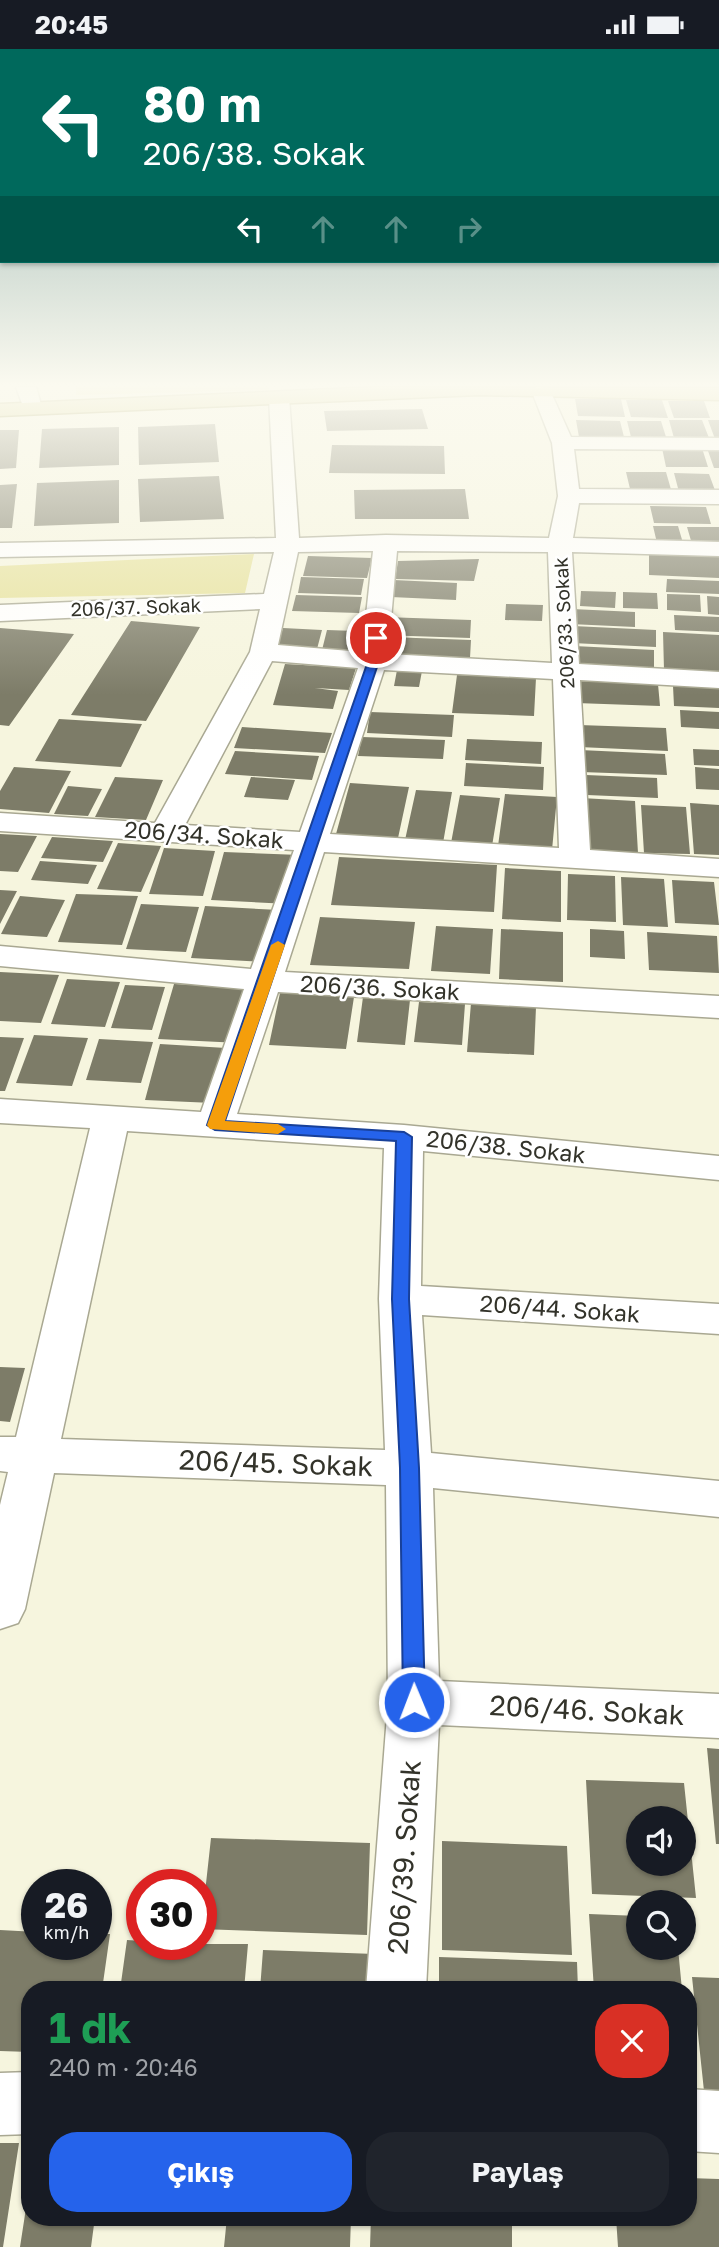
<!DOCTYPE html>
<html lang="tr">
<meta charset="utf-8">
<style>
body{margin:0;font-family:"Golos Text",sans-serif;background:#20242c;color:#f1f3f6;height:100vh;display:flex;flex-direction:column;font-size:26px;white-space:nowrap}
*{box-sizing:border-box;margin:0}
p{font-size:23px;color:#9ea1a6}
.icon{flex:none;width:38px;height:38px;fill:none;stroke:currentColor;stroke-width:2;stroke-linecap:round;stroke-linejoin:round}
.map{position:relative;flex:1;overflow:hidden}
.side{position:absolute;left:21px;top:1932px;width:676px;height:245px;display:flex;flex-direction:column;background:#171b24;border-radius:28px;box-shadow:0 2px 5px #0004}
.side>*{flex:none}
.hud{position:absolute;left:0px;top:0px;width:719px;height:214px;box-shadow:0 2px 5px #0004;background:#00695c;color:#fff;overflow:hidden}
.buttons{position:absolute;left:626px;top:1757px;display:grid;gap:14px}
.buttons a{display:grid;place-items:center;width:70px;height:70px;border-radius:50%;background:#171b24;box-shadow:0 2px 5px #0004;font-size:35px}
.speed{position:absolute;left:21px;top:1820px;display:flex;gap:14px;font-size:35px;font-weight:700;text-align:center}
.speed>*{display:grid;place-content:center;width:91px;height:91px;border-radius:50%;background:#171b24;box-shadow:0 2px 5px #0004;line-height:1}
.speed small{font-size:18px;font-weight:400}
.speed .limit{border:10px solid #d22;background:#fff;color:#111}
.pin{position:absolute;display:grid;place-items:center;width:60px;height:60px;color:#fff;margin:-30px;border:4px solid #fff;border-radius:50%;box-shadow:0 2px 7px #0007}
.me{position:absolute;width:77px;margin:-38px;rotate:359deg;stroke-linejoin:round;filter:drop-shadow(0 0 5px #0008)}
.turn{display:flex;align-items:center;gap:24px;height:147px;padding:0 28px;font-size:32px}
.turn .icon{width:91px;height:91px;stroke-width:2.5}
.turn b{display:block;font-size:49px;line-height:60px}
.lanes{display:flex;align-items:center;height:66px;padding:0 28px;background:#0003;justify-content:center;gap:35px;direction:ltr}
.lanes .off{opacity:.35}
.round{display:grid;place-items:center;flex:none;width:74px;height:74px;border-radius:28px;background:#20242c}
.summary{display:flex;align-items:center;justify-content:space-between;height:119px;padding:0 28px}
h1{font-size:42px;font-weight:700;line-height:52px;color:#1e9e55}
.cta{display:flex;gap:14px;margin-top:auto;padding:14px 28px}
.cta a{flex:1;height:80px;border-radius:28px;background:#2563eb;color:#fff;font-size:28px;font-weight:700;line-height:80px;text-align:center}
.cta a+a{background:#20242c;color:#f1f3f6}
.status{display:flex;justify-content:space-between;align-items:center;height:49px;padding:0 35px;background:#171b24;direction:ltr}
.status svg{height:19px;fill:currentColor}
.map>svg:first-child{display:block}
</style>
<div class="status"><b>20:45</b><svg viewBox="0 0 49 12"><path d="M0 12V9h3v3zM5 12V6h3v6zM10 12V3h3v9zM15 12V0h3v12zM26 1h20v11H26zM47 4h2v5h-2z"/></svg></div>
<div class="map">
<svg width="719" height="2198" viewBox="0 0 719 2198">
<rect width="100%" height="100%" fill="#f6f5de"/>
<path fill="#e6e199" d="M76,338H268L269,341L76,346Z
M254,505L245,544L0,549V517Z"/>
<path fill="#7d7c68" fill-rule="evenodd" d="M575,350H621L625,368L578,367Z
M626,351H662L668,369L631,368Z
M668,352H704L710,369H674Z
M422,360L428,380L327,382L324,362Z
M576,371L620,372L624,388H579Z
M669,371H702L709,389H674Z
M708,371H719V390H715Z
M627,372H661L666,388H631Z
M215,375L219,413L139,416L138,378Z
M119,378V416L39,419L42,380Z
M0,381H19L16,419L0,420Z
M332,396L444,397L445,425L329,424Z
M662,399H702L708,418H666Z
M707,399H719V419H714Z
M626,423H666L672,444H631Z
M674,424L709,425L716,444L679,443Z
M219,427L224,470L140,473L138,430Z
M119,431V474L34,477L37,434Z
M17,435L12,479H0V436Z
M465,440L469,470H355L354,441Z
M650,457L706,458L711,475L654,474Z
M653,477H678L683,494H657Z
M687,478H719V495H692Z
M649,504L719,508V529L649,526Z
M308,507L372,509L367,529L303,527Z
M479,510L474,532L395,530L398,512Z
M301,528L364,530L361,546L298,544Z
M667,530L719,532V545L666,543Z
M394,531L457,534L456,551L391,548Z
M581,542L616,543L615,559L580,557Z
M623,543L657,544L658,560L623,559Z
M667,545L700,546L701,563L667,561Z
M296,546L362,548L359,564L292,562Z
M707,547L719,548V566L708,565Z
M506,555L543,556L542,572L505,571Z
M572,560L635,563V578L570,575Z
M674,566L719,568V583L675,581Z
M384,568L471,571L470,589L381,586Z
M131,572L200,578L146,672L71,666Z
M573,577L656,581V598L572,594Z
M0,579L74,585L9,677L0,676Z
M283,579L322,581L317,600L277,599Z
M327,581L356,582L352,602L322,601Z
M663,583L719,586V623L664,621Z
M389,588L471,591L470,609L387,606Z
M574,597L654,601V621L573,617Z
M285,615L356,619L349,641L315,639L338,642L333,660L273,656Z
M397,621L422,622L419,638L394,637Z
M457,626L536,629L534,667L452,664Z
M576,632L658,635L660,657L576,654Z
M673,637L719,639V659L674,657Z
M680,661L719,663V680L681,678Z
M370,663L454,666L452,688L367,684Z
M59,670L142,675L121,718L35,712Z
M579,676L666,679L668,702L579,698Z
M242,678L332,684L325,704L234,699Z
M362,688L445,691L443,710L358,707Z
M467,690L542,693L541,715L465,711Z
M693,700L719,701V717L694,716Z
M580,701L665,705L667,726L581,723Z
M235,702L319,707L312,731L225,725Z
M466,714L544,718L543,741L464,737Z
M14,718L71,722L49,764L0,760V742Z
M695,718L719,720V741L696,740Z
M586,726L657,729L658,749L587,746Z
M115,728L163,731L146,771L95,768Z
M251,728L295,731L288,751L244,748Z
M350,734L409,738L398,789L336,785Z
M68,737L102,740L88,767L54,765Z
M416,741L452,743L443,794L405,791Z
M505,745L557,748L552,801L498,797Z
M460,746L500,749L492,797L451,794Z
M581,749L635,752L638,804L581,801Z
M690,754L719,756V806L694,805Z
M641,756L686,758L690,805L644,804Z
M0,785L37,787L18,823L0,822Z
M52,788L113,792L103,813L41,809Z
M118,794L161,797L141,843L97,840Z
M164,799L215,802L203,847L149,845Z
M224,803L300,806L289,855L211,851Z
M339,808L497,816L494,863L331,856Z
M40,812L97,816L88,835L31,831Z
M505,819L561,822V873L502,870Z
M568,825L615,827L616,873L567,871Z
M621,828L664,830L668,878L623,876Z
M672,831L714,833L719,876L675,874Z
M0,841L17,842L0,875Z
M76,845L138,847L122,896L58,893Z
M20,847L65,851L47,888L1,885Z
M141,855L199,858L186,903L126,900Z
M205,857L279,861L267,913L191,909Z
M320,868L415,873L409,920L310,916Z
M436,877L493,880L490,925L431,922Z
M501,880L563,883V933L499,930Z
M590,880L624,882L625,910L590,908Z
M647,883L717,887L719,924L649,921Z
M0,923L59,926L41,974L0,972Z
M67,930L120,933L105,978L51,975Z
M174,935L252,939L240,994L158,990Z
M125,936L165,938L152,981L111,979Z
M280,944L354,948L346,1000L269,996Z
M363,948L410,951L405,996L357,993Z
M419,953L465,955L462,996L414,993Z
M471,954L536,958L534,1006L467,1003Z
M34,986L88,989L72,1037L16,1034Z
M0,988L24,989L5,1042H0Z
M99,990L153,993L141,1034L86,1031Z
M160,995L226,999L213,1054L145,1051Z
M0,1318L25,1319L10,1373L0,1372Z
M707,1699L719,1700V1795H716Z
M586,1731L684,1734L696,1849L592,1845ZM639,1769H684V1815H639Z
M211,1789L370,1794L367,1886L201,1880Z
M442,1792L567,1797L572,1906L442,1901Z
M589,1865L639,1867V1899H678L682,1941H594Z
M0,1881L37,1883V1895H96V1885H110L102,1941H30V2003L0,2002Z
M127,1891L142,1892V1895H248L244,1941H120Z
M263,1901L375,1905L374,1941H260Z
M439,1908L577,1913L578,1941H439Z
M692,1928L719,1929V2043L704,2042Z
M0,2094H19L3,2198H0Z
M688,2129L719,2130V2198H618L616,2168H688Z
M28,2146L30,2168H95L91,2198H20Z
M227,2168H351L350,2198H224Z
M371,2168H512V2198H370Z"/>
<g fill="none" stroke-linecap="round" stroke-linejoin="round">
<defs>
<path id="minor" d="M16,338H36L42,359L39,363H25Z
M536,338L549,339L571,388L719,389V401L574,400L579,440L719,441V455L579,454L573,489L719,493V507L572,503L579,615L719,623V639L580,631L590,801L719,810V828L324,803L285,923L719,947V969L278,943L237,1065L404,1076L719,1107V1131L423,1102L421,1237L719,1255V1285L422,1266L431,1404L719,1432V1468L433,1439L439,1632L719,1645V1689L439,1676L426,1941H366L388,1653L386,1436L54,1424L25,1560L18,1574L0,1580V1456L8,1423L0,1422V1388H16L90,1079L0,1074V1050L201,1063L244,940L0,917V897L251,920L294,801L0,782V764L155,774L250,603L260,560L0,572V556L264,545L274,503L0,508V494L276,489L269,348L272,344H286L289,348L299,489L386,486L549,489L558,447L552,394L532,343ZM360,502H373L362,603L278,596L298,503ZM397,502L548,503L552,614L388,605ZM272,612L358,619L300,783L185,776ZM384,621L553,630L559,799L330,785ZM127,1082L384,1099L379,1250L385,1401L61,1390Z
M30,2023V2085L0,2086V2024Z
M688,2040L719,2042V2104L688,2102Z"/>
<path id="major" d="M376,338L719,339V351L479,346L0,367V355Z"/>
</defs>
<use href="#minor" stroke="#a9a892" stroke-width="3"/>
<use href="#major" stroke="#837c20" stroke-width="3"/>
<use href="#minor" fill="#fff" fill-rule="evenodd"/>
<use href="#major" fill="#cec876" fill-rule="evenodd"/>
</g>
<linearGradient id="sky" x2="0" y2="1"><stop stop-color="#8eaca8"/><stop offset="0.52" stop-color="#fbfaf0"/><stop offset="1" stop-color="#fbfaf0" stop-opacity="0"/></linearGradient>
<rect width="719" height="646" fill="url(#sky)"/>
<path fill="#2563eb" stroke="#184099" stroke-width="2" d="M376,585L382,589L379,612L225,1072L404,1083L412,1088L409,1250L419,1419L425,1653L422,1659L414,1662L406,1659L403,1653L400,1419L392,1250L396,1092L215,1081L207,1076L368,612L371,589Z"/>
<path fill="#f59e0b" d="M278,892L285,896L225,1072L278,1075L286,1080L278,1085L210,1080L207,1076L271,896Z"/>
<g text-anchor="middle" stroke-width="5" stroke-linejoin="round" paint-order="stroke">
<g font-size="19" fill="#33332a" stroke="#fff">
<text transform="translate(136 558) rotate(-2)" y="7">206/37. Sokak</text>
<text transform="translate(564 574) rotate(-93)" y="7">206/33. Sokak</text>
</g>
<g font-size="23" fill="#33332a" stroke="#fff">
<text transform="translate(204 786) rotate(4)" y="8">206/34. Sokak</text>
<text transform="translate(380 939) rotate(3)" y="8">206/36. Sokak</text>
<text transform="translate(506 1098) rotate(6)" y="8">206/38. Sokak</text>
<text transform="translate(560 1260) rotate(4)" y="8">206/44. Sokak</text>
</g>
<g font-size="28" fill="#33332a" stroke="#fff">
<text transform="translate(276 1414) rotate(2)" y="10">206/45. Sokak</text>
<text transform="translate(587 1661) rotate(3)" y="10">206/46. Sokak</text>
<text transform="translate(404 1808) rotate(-86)" y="10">206/39. Sokak</text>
</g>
</g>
</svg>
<div class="buttons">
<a><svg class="icon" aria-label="sound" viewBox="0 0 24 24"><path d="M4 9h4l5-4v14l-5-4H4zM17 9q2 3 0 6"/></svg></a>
<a><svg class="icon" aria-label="search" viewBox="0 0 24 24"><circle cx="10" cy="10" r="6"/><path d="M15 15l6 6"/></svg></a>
</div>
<div class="speed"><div>26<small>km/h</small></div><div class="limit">30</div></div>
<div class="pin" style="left:376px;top:589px;background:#d93025"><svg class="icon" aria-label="arrive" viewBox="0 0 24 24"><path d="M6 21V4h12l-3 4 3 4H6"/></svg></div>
<svg class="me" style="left:414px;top:1653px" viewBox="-20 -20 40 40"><circle r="17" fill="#2563eb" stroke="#fff" stroke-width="3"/><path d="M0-11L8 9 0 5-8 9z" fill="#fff"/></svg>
<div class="hud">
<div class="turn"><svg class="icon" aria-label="left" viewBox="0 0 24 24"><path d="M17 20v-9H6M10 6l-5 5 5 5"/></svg><div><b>80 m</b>206/38. Sokak</div></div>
<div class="lanes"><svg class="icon" aria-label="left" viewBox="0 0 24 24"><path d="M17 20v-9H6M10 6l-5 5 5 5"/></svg><svg class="icon off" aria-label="ahead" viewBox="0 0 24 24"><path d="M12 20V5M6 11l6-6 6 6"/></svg><svg class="icon off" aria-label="ahead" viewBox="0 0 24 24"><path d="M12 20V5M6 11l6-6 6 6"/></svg><svg class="icon off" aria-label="right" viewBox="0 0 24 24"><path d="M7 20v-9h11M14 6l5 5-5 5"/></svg></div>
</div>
<section class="side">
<div class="summary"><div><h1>1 dk</h1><p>240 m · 20:46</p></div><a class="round" style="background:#d93025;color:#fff"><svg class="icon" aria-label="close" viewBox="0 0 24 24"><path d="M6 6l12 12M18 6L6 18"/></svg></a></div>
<div class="cta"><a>Çıkış</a><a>Paylaş</a></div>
</section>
</div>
